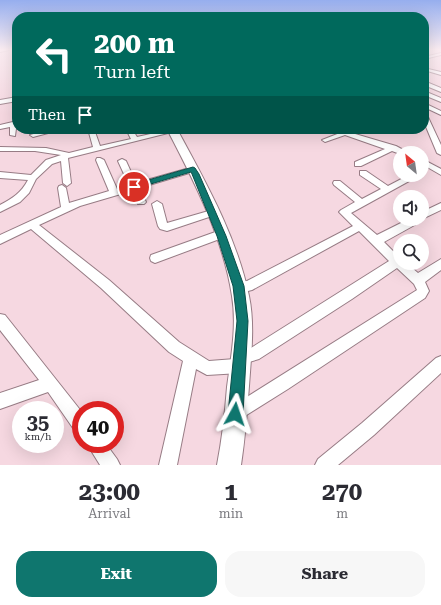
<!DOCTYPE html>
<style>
body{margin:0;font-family:"Roboto Serif",serif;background:#f7f7f7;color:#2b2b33;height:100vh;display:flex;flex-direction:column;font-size:15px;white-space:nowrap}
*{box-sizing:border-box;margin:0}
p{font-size:13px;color:#7c7c81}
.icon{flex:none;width:22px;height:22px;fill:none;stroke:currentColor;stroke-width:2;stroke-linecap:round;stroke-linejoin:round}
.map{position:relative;height:465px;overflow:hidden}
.side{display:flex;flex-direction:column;background:#fff;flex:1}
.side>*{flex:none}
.hud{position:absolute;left:12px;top:12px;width:417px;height:122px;border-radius:16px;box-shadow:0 4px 16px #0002;background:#00695c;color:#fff;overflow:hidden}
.needle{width:26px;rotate:331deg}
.buttons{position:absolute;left:393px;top:146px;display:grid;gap:8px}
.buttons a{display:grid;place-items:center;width:36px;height:36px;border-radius:50%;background:#fff;box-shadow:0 4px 16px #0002;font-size:20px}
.speed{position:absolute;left:12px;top:401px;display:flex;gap:8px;font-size:20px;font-weight:700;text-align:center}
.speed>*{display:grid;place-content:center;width:52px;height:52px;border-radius:50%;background:#fff;box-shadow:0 4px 16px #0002;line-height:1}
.speed small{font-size:10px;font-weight:400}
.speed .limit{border:6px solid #d22;background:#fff;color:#111}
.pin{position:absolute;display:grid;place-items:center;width:34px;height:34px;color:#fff;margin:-17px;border:2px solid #fff;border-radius:50%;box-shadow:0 1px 4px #0007}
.me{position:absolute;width:44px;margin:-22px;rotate:5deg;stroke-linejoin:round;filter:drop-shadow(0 0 3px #0008)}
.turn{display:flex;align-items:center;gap:14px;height:84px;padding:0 16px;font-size:18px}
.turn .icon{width:52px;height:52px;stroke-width:2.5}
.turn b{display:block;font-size:28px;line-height:34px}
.then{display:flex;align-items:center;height:38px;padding:0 16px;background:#0003;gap:8px;font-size:15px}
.eta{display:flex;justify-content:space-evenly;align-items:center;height:68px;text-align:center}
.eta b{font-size:24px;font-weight:700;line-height:28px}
.cta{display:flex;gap:8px;margin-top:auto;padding:8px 16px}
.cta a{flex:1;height:46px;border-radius:16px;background:#0f766e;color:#fff;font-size:16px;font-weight:700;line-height:46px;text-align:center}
.cta a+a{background:#f7f7f7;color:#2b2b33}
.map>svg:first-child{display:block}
</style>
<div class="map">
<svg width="441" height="465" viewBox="0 0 441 465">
<rect width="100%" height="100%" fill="#f6d8e1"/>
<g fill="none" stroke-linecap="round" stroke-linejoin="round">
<defs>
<path id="street" d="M0,50H9L0,52Z
M441,53V55L424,59V57Z
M424,68L441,72V75L424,70Z
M424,81L441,88V92L424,85Z
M424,91L441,98V102L424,95Z
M17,97V101L0,104V100Z
M424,103L441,111V115L424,107Z
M424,113L427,115L441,145V155L437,153L424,122Z
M17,121L15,136L10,135V127L0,129V125Z
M51,129H63L33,137L30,135Z
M88,129H94L100,146L131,139L126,129H132L137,137L173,129L176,131L68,158L71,183L67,186L63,183L61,161L52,164L36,179L29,193L20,202L0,212V205C13,198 21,193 28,180L0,178V172L31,175L46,160L61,155L35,151H0V147L46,148L69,153L93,147Z
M345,131L396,146L409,153L400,154L392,151L361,166H355V162L385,149L345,135L325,142L322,140Z
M97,158H100L104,160L117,189L129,185L118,161L122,159L126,161L136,183L193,167L197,169L196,171L139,188L146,202L144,204H138L131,191L80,206L39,225L109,280L179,342L209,361L235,359L234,357L236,352L251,348L389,261L359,231L252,290L248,291L235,290L233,286L235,282L247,281L353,226L339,212L341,210L355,202L334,185L333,183L334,181H340L362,199L381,189L360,175V171H366L388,186L409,175H420L351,213L377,235L409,219H422V212L441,203V210L422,219L420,222L384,242L400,258V263H406L418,273L441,259V270L425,282L429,291L425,298L288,389L237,421L231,419L229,413L231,407L417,290L414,284L397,268L352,299L259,359L246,363L247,366L245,371L240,373L207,375L196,369L177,465H159L183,361L169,352L101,288L31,229L0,244V235L61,207L58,188L59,186L62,185L66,188L69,203L109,191L96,160Z
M422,159L441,169V175L422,164Z
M157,201L162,204L167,223L212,210L217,213L215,215L167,231L160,229L158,226L152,204Z
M221,230L225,231L226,234L225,237L155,263L151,261L150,258L151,255Z
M0,314L5,315L81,411V433L75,431L48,392L0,409V393L39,380L0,330Z
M441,356V373L374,435L338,465H315L318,459L362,423L436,358Z
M87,444H106L117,459L120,465H100Z"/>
<path id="secondary" d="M167,129H177C205,181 237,237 249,296C255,325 251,356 249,386C247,413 245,439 241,465H217C222,439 225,413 227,387C231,357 237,326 232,296C223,237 194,181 167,129Z"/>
</defs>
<use href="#street" stroke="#977c85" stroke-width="2"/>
<use href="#secondary" stroke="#977c85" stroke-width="2"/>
<use href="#street" fill="#fff" fill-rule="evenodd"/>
<use href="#secondary" fill="#fff" fill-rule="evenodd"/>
</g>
<linearGradient id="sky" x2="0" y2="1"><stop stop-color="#96aeee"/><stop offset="0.43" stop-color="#fbedf2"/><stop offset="1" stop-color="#fbedf2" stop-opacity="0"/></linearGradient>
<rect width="441" height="115" fill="url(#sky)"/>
<path fill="#0f766e" stroke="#0a4d48" d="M193,167L195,168L199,174L226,236L244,286L248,321L243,414L241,419L235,422L230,419L228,414L237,321L233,286L217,236L192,174L191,172L134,189L130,187L131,185Z"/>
</svg>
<div class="buttons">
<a><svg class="needle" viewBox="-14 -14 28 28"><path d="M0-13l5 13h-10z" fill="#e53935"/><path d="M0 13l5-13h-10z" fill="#7c7c81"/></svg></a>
<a><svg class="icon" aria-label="sound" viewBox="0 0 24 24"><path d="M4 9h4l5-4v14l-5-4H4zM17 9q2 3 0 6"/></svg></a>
<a><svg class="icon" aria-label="search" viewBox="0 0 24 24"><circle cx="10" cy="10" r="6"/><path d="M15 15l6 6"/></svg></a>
</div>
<div class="speed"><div>35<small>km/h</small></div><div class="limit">40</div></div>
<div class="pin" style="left:134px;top:187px;background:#d93025"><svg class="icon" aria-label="arrive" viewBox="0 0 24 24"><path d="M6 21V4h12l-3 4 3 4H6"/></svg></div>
<svg class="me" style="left:235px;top:414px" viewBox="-20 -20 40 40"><path d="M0-17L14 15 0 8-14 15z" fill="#0f766e" stroke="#fff" stroke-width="4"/></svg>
<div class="hud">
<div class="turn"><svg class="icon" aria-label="left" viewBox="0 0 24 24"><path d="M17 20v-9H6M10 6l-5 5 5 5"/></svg><div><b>200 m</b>Turn left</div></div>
<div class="then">Then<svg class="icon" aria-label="arrive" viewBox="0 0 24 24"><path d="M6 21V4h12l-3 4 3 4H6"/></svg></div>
</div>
</div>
<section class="side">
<div class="eta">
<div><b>23:00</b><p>Arrival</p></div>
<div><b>1</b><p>min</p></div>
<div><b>270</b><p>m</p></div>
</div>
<div class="cta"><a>Exit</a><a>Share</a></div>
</section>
